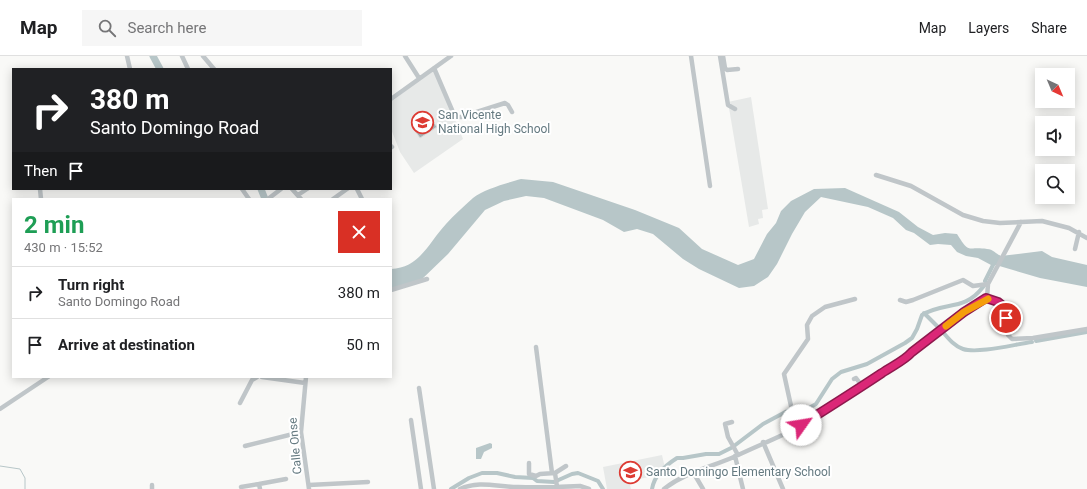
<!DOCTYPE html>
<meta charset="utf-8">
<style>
body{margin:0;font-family:Roboto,sans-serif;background:#f6f6f6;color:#202124;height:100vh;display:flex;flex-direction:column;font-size:15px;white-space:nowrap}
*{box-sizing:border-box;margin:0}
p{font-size:13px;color:#757577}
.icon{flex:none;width:22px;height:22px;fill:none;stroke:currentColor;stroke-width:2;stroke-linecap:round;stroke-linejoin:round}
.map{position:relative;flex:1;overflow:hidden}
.panel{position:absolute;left:12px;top:142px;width:380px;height:180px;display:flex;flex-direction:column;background:#fff;border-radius:0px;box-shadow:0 2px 10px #0003}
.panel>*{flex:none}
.banner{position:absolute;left:12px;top:12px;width:380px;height:122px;border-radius:0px;box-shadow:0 2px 10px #0003;background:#202124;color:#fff;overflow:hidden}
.needle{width:26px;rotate:136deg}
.fabs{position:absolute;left:1035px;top:12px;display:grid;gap:8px}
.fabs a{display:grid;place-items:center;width:40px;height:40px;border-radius:0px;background:#fff;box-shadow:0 2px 10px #0003;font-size:20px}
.pin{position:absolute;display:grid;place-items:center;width:34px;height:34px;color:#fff;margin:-17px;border:2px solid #fff;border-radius:50%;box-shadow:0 1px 4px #0007}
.me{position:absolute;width:44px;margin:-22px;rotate:58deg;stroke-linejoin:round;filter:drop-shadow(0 0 3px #0008)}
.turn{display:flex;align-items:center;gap:14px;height:84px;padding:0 12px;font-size:18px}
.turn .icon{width:52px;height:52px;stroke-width:2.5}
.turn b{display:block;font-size:28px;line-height:34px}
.then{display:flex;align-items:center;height:38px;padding:0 12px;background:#0003;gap:8px;font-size:15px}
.round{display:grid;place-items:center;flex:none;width:42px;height:42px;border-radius:0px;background:#f6f6f6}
.overview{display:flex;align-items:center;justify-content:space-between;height:68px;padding:0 12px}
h1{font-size:24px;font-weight:700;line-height:30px;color:#1e9e55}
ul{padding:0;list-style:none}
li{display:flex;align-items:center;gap:12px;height:52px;padding:0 12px;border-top:1px solid #e0e0e0}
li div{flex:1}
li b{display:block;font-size:15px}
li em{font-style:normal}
header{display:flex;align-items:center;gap:24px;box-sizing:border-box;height:56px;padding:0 20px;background:#fff;border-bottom:1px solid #e0e0e0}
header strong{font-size:19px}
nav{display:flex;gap:22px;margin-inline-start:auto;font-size:14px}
.search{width:280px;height:36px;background:#f6f6f6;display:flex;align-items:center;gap:10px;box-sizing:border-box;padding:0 14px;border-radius:0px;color:#757577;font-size:15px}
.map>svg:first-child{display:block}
</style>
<header>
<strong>Map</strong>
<div class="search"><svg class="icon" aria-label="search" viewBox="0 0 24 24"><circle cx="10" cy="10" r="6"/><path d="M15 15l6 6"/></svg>Search here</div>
<nav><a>Map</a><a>Layers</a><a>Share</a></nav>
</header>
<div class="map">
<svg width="1087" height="433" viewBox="0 0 1087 433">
<rect width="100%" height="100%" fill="#f9f9f7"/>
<path fill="#e7e9e8" d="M434,13L463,83L414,117L400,96L391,73V46Z
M751,41L768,153L762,154L763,162L758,163L759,168L749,171L728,46Z
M662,399L665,412L658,413L659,419L629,425L631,433H607L603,411Z"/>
<path fill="#daded6" d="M815,370L820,379L804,388L799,379Z"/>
<path fill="#b7c6c8" d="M521,123L553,126L635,154L679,172L702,193L738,209L754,203L767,178L776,167L781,155L791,145L814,133L845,132L899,156L918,171L933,179L945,177L957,178C970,199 967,190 987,193C993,193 996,198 1001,200L1042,195L1052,201L1087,209V231L1040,222L996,209H991L978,202L966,200L957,196L951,189L938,188L930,189L914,177L906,174L893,162L868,151L821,141L805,156L792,178L777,208L768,221L754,230L739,232L699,213L683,203L653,178L637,173L624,176L603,164L544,142L526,140L504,145L485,154L448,198L420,225L391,233V213C420,212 429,186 446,168C454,159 464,150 473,142C484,133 507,127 521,123Z
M490,387L492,388V392L484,396L481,403H476V392Z"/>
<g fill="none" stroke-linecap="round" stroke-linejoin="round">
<path stroke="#b7c6c8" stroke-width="1" d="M0,410L20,413L25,422V433"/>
<path stroke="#b7c6c8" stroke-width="4" d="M985,225L995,205
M924,257L939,272
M942,275C948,282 954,290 963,293C978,298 1016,288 1032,286
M1036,285L1087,276
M794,353L809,352L816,348L832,323L841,316L867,308L905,287L912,282L917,273L922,259C944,245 964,256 983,231
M734,390L763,368L791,353
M451,433L469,422L482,417H497L515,421L533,422L537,425L554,426L572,418L578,417L598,425L603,433
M652,433C654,420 666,409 677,402H683L706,398H719L731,392"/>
<path stroke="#b7c6c8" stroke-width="7" d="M153,0L160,13
M261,133L265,143"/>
</g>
<path fill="#a5b1b4" stroke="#dbdbd9" d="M430,61L437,71L420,82L413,72Z"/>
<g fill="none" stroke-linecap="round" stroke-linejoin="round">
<path stroke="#c0c6c9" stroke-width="4.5" d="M127,0L130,13
M182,0L188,13
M203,0L214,13
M405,0L419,22
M691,0L710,130
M720,0L728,49L735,53
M723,0L725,12L727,14L738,13
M434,12L452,54L456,61H461L505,47L508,49L512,56
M391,43L451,0
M391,90L392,91
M876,119L911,130L963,159L983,165L1000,167L1042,165L1069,172L1087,182
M40,133L41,143
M242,133L249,143
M292,133L301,143
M357,133L362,143
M298,139L307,133
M268,143L281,133
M333,143L347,133
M1075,193L1079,176
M391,234L427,223
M987,242L998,246L1004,251L1008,279L1012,283L1033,282L1087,273
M987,242L988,228L1021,166
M900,244L906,246L913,244L963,224L973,230L988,228
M536,291L552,417
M262,321L305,327
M306,321L301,376L309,433
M854,323L856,322L862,330
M419,332L434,433
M240,347L252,324L257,321
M0,353L48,321
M411,364L421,433
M732,366L725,368L728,381L738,399
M801,369L791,350L784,318L808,283L807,269L812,260L825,251L855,243
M763,386L783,433
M245,390L301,376
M735,400L743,433
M529,407V418L536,420L540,418L555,417L557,431
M693,416L703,433
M555,417L566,410
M152,429V433
M309,429L368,426
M241,431L259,428
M260,433L259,428L286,423
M460,433C479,424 498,431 518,431C539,432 560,431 580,430L589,433
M664,433C685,416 712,411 736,400C755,391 775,383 795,373C824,359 853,337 880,319C890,311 903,306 912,296L964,257L987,242"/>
</g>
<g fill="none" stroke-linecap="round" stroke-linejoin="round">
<defs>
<path id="route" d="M801,369C828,352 855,335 882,317C892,310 904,305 912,296L964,256L986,242L998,246L1003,250L1006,262"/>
</defs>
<use href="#route" stroke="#8e194d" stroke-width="10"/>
<use href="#route" stroke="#db2777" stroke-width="7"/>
<path stroke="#f59e0b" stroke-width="7" d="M946,270L964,256L988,243"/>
</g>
<defs>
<symbol id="school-ring" viewBox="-11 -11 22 22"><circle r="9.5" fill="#fff" stroke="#dd3b33" stroke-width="1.5"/><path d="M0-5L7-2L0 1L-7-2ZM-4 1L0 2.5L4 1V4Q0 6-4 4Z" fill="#dd3b33"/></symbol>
</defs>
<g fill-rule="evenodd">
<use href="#school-ring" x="410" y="54" width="25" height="25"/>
<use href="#school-ring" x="618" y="404" width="25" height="25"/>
</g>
<g text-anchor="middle" stroke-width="4" stroke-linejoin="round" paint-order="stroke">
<g font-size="12" fill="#657a81" stroke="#fff" text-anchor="start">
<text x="438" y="63">San Vicente<tspan x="438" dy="14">National High School</tspan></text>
<text x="646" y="420">Santo Domingo Elementary School</text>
</g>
<g font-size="12" fill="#657a81" stroke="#fff">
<text transform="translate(295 390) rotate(-95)" y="4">Calle Onse</text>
</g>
</g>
</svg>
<div class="fabs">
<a><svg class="needle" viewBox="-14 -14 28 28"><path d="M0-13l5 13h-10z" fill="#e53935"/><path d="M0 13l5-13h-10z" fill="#757577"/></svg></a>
<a><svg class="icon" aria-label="sound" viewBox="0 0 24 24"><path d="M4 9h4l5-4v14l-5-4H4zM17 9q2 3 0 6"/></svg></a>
<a><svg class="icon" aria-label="search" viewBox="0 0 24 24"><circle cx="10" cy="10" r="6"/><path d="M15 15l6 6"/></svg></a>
</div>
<div class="pin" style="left:1006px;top:262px;background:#d93025"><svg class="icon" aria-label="arrive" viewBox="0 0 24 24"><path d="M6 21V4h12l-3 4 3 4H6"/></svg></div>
<svg class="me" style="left:801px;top:369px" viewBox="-20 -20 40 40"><circle r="19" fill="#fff"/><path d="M0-13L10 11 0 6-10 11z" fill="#db2777"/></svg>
<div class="banner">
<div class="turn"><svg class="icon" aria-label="right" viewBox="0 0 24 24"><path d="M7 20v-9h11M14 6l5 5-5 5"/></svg><div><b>380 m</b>Santo Domingo Road</div></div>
<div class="then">Then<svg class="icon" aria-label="arrive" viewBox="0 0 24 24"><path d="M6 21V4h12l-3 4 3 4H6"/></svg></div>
</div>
<section class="panel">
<div class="overview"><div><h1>2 min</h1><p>430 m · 15:52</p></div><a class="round" style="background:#d93025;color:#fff"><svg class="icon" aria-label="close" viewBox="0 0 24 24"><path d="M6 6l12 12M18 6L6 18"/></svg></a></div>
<ul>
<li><svg class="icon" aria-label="right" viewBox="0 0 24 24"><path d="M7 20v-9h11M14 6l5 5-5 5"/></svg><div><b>Turn right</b><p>Santo Domingo Road</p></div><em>380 m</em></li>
<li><svg class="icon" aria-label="arrive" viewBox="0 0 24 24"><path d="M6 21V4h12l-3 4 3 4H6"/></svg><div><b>Arrive at destination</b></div><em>50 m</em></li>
</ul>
</section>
</div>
